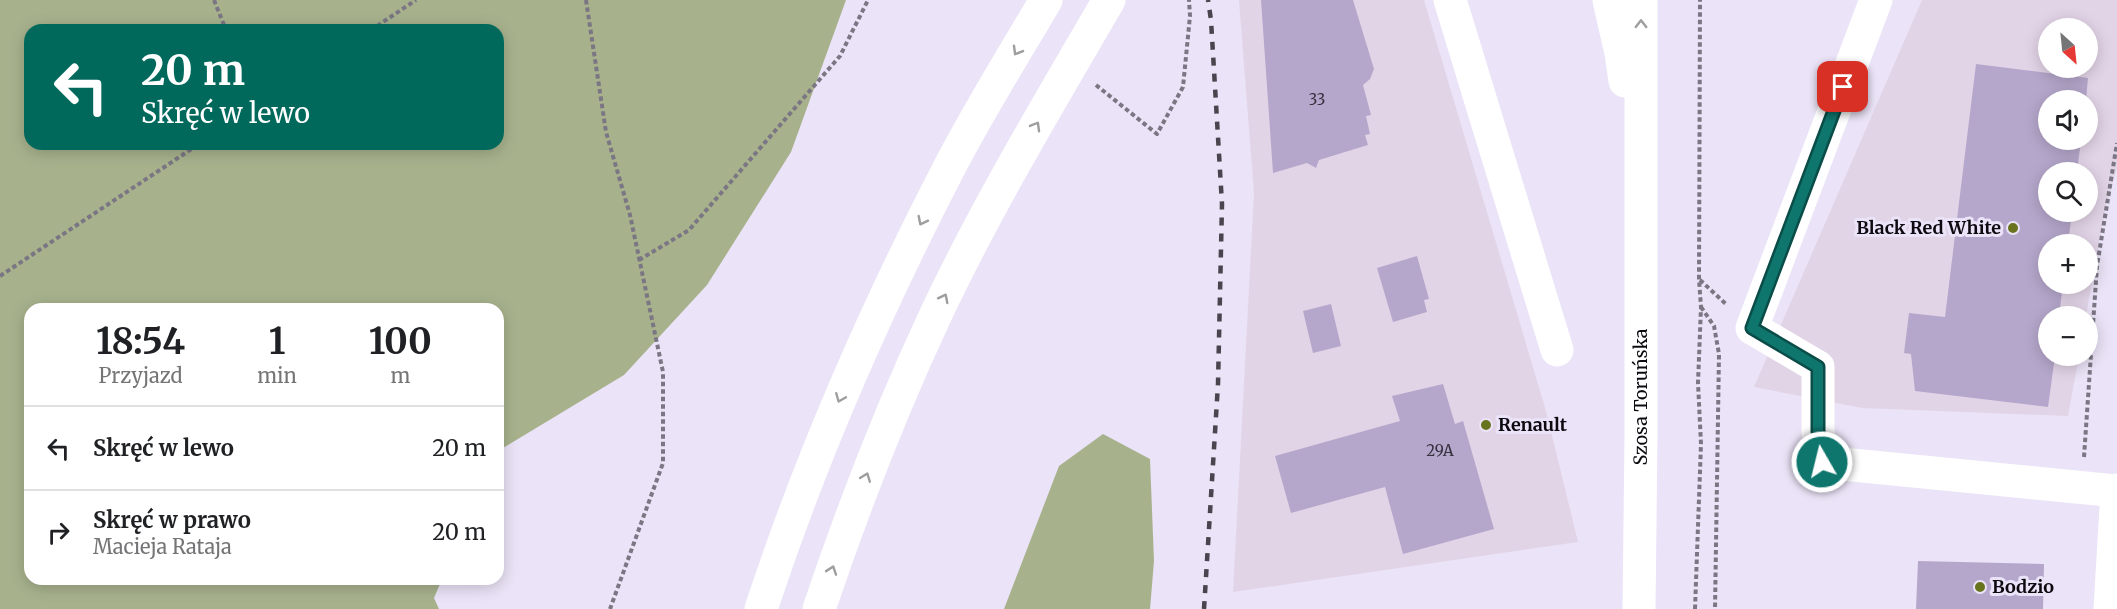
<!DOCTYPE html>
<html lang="pl">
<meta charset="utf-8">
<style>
body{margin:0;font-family:Merriweather,serif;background:#f2f2f2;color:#202124;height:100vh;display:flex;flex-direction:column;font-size:22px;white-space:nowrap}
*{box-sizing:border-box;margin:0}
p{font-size:20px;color:#757577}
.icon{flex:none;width:33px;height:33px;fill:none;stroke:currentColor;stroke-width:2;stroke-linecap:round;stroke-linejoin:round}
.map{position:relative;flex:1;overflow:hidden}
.drawer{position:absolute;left:24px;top:303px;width:480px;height:282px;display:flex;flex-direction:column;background:#fff;border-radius:18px;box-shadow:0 3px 15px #0003}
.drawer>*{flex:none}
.top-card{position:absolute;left:24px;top:24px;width:480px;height:126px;border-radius:18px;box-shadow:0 3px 15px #0003;background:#00695c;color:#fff;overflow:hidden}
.needle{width:39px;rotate:153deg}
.buttons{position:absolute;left:2038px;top:18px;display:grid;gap:12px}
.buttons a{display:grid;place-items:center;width:60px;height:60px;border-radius:50%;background:#fff;box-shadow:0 3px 15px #0003;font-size:30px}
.pin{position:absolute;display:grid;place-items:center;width:51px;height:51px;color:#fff;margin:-26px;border-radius:12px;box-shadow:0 3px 9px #0006}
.me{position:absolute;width:66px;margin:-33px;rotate:352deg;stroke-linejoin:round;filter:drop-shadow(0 0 4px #0008)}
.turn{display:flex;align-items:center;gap:21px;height:126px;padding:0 18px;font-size:27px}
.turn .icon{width:78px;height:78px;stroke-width:2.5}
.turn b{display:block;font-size:42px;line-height:51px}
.eta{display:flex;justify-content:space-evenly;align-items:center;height:102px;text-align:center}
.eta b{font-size:36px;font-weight:700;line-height:42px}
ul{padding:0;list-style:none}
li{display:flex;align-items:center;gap:18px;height:84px;padding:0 18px;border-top:2px solid #e0e0e0}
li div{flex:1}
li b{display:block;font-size:22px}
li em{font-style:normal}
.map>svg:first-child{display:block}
</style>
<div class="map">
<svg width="2117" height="609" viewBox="0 0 2117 609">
<rect width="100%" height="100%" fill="#ebe3f7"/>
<path fill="#e2d4e7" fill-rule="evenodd" d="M1239,0H1424L1546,411L1578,542L1233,592L1254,193Z
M1922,0H2117V168L2106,205L2086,316H2049V356H2079L2068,416L1862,408L1754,387ZM2049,28H2088V68H2049ZM2049,100H2088V140H2049ZM2049,172H2088V212H2049ZM2049,244H2088V284H2049Z"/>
<path fill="#a7b28d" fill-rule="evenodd" d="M0,0H846L791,152L707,285L624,375L503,448L498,459V309H30V579H442L434,598L439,609H0ZM30,30H498V144H30Z
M1103,434L1150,459L1154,561L1150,609H1004L1059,466Z"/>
<path fill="#b5a7cb" d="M1261,0H1353L1374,69L1370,79L1363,85L1371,115L1366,116L1370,134L1365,135L1368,145L1319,160L1316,168L1307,163L1273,173Z
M1976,64L2088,78L2086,100H2049V140H2081L2077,172H2049V212H2072L2068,244H2049V284H2063L2059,316H2049V356H2055L2048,407L1915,391L1911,354L1904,353L1909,313L1945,317Z
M1417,256L1429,299L1424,300L1427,312L1393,322L1377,268Z
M1331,304L1341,346L1313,353L1303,311Z
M1443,384L1455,424L1463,421L1494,529L1403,554L1385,487L1291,513L1275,456L1400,421L1392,396Z
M1918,561L2044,564L2043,609H1916Z"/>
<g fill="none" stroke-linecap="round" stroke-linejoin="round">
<path stroke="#7b7683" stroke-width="4" stroke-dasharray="4.5 3" stroke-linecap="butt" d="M214,0L226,30
M586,0L606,132L630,215L663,372V463L610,609
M371,30L416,0
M1096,85L1157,134L1183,87L1190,16L1189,0
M639,260L689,230L840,56L868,0
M0,276L199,144
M1700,280L1727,305
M1701,307L1714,326L1719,354L1715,609
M2084,457L2097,266L2117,143
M1695,609L1701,444L1698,383L1701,307L1699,279L1700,0"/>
<path stroke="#fff" stroke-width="33" d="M1450,0L1557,350
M1876,0L1752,328L1818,367V431L1822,462L2117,491
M2110,609L2117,490"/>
<g stroke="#fff" stroke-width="33">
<path d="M1609,0L1621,53L1625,81"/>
<path d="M761,609C811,457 875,311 948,170C978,112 1013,56 1046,0"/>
<path d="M819,609C853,508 891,410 936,314C987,206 1049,103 1109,0"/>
<path id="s1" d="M1639,609L1641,437V0"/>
</g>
<path stroke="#48454e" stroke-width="4.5" stroke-dasharray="8 8" stroke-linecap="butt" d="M1204,609L1218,384L1222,204L1211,20L1208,0"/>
</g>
<defs><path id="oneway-chevron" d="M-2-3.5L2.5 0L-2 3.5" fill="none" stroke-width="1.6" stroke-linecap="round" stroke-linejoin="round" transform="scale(1.5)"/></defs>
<g stroke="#9e9d9f">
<use href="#oneway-chevron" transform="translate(1641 24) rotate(-90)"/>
<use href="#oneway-chevron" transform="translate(1017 51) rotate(120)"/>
<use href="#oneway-chevron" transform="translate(1036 126) rotate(-60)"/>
<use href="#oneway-chevron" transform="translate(922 221) rotate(117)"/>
<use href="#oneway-chevron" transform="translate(944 298) rotate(-63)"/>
<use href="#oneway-chevron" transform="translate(840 398) rotate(112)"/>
<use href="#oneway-chevron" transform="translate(866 477) rotate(-69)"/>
<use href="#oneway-chevron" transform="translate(832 570) rotate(-71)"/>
</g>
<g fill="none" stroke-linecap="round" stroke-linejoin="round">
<defs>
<path id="route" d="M1822,462L1818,431V367L1752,328L1843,87"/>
</defs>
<use href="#route" stroke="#0a4d48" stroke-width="15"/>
<use href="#route" stroke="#0f766e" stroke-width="10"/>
</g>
<g fill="#68731e" stroke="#ebe3f7" stroke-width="2">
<circle cx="2013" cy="228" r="6"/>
<circle cx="1486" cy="425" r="6"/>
<circle cx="1980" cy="587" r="6"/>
</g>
<g text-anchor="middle" stroke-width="6" stroke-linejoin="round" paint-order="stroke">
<g font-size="15" fill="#36313f">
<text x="1317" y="105">33</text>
<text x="1440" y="456">29A</text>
</g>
<g font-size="18" font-weight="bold" fill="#0c0a10" stroke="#ebe3f7" text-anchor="start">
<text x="2001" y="234" text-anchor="end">Black Red White</text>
<text x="1498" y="431">Renault</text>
<text x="1992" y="593">Bodzio</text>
</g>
<g font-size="18" fill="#0c0a10" stroke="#ebe3f7">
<text dy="6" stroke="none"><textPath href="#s1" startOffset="212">Szosa Toruńska</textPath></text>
</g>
</g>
</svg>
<div class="buttons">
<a><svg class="needle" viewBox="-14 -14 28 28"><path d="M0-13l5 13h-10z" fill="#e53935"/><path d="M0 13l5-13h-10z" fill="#757577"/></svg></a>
<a><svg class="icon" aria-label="sound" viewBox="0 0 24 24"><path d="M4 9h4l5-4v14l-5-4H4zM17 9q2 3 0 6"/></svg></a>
<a><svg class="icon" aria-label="search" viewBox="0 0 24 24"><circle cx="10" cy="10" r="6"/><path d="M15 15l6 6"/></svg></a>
<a>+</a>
<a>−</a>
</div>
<div class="pin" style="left:1843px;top:87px;background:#d93025"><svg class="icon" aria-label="arrive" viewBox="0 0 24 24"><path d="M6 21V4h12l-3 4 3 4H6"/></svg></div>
<svg class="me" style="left:1822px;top:462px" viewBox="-20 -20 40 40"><circle r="17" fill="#0f766e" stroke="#fff" stroke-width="3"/><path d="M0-11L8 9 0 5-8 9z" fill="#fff"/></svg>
<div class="top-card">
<div class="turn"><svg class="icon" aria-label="left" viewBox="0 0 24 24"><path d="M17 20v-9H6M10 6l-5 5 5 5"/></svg><div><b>20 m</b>Skręć w lewo</div></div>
</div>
<section class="drawer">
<div class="eta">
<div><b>18:54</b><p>Przyjazd</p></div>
<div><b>1</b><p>min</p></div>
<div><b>100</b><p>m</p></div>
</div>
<ul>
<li><svg class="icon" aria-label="left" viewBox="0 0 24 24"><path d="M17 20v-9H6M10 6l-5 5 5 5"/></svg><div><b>Skręć w lewo</b></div><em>20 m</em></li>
<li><svg class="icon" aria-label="right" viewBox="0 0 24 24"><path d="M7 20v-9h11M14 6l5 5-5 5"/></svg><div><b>Skręć w prawo</b><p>Macieja Rataja</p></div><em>20 m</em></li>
</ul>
</section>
</div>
